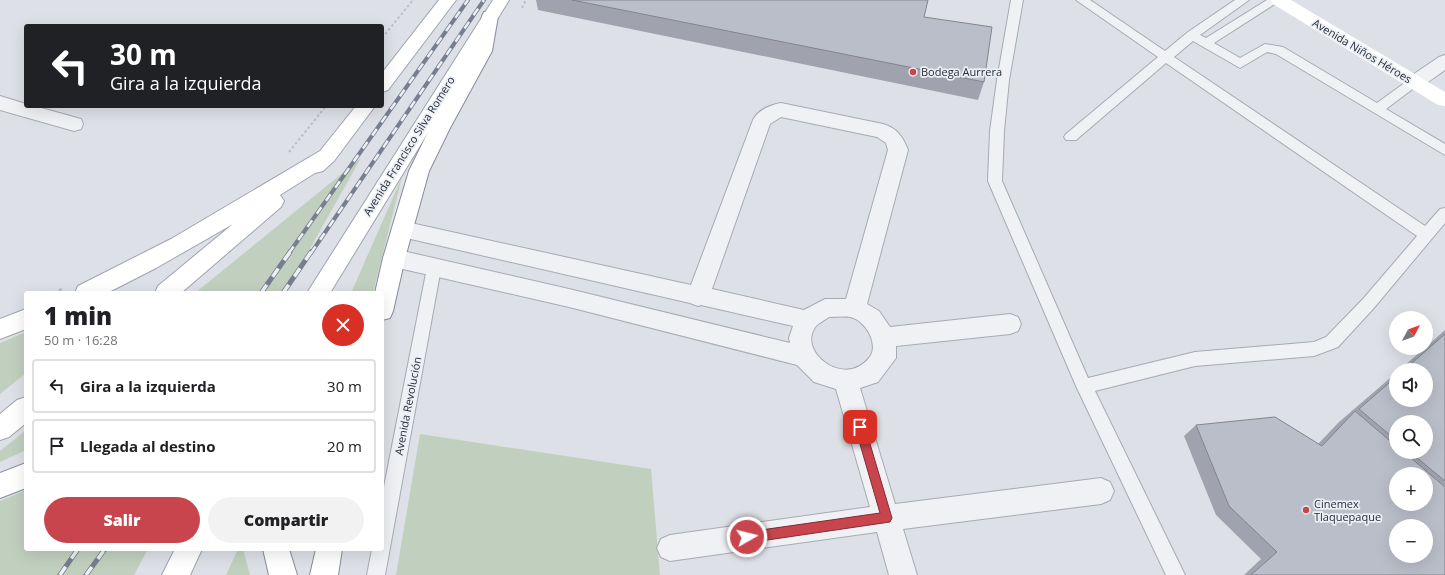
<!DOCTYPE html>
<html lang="es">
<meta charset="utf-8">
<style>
body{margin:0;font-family:"Open Sans",sans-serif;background:#f2f2f2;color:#202124;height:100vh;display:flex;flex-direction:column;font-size:15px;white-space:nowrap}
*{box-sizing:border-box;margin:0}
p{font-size:13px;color:#757577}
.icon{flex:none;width:22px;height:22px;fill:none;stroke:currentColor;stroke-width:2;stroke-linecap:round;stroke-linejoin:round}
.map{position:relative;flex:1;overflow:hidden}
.side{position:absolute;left:24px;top:291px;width:360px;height:260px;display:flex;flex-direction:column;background:#fff;border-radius:4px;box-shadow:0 4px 16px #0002}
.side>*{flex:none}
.guide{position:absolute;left:24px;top:24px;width:360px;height:84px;border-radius:4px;box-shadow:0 4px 16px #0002;background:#202124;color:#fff;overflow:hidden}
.needle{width:26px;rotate:49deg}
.tools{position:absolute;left:1389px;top:311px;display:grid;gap:8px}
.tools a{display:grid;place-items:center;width:44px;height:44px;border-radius:50%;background:#fff;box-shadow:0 4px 16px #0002;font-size:20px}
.pin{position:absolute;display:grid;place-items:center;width:34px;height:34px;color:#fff;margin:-17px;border-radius:8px;box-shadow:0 2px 6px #0006}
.me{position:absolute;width:44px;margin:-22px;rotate:82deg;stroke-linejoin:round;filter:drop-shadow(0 0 3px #0008)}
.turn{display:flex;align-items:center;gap:14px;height:84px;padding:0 20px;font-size:18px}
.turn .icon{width:52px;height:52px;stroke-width:2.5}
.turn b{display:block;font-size:28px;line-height:34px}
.round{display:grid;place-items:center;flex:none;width:42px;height:42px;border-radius:21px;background:#f2f2f2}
.headline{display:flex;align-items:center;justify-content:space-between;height:68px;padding:0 20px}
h1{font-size:24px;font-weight:800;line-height:30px}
.cta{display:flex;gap:8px;margin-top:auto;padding:8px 20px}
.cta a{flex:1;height:46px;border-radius:24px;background:#c8454d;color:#fff;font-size:16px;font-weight:800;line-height:46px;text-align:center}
.cta a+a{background:#f2f2f2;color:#202124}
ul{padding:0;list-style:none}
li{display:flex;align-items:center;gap:12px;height:54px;margin:0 8px 6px;padding:0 12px;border:2px solid #e0e0e0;border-radius:4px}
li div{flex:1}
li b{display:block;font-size:15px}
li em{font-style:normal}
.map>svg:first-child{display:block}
</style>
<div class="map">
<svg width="1445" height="575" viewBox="0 0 1445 575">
<rect width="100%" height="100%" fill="#dde0e6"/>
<path fill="#c1d0be" d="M361,158L285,293H195Z
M402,177L373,293H351Z
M26,332V373L0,394V343Z
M26,430V450L0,462V451Z
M420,434L651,469L660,575H396Z
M26,490V549H148L134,575H0V501Z
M238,549H243L250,575H226Z"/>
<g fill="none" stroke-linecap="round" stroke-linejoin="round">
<defs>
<path id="lane" d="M1011,0H1023L1009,80L1004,131L1002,181L1088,378L1195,352L1314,342L1326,337L1363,299L1417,236L1166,63L1076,140H1066L1064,137L1066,134L1158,57L1076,0H1090L1165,51L1188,32L1235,0H1249L1200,35L1206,38L1267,0H1281L1214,43L1240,58L1265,44L1283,47L1377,103L1410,79H1418L1420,82L1418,85L1386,109L1445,144V155L1276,54L1267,52L1240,68L1193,41L1174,57L1425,226L1440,209L1445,208V223L1373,309L1338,347L1314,356L1195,366L1095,391L1185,575H1166L1076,386L988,181L990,131L997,80Z
M434,262L439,264L441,268L385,575H367L372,549H382V497L427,268L429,264Z"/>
<path id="street" d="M1445,55V70C1434,77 1422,90 1408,86L1405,82L1408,78L1439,57Z
M0,96L26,104V106H34L81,119L83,124L81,129L74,131L0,110Z
M781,103L883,124C897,128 903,137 908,150L867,304L879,311L890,327L1010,314L1018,317L1021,324L1018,331L1010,334L896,346V358L878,382L860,388L895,504L1101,478L1110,482L1114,491L1110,500L1101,504L903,529L917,575H889L877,532L670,561L661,557L657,548L661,539L670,535L870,507L836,389L814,382L797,365L569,307L394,267L386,264L383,258L386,252L394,249L569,289L790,343L789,338L793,326L701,305L698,306L690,303L402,237L395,235L392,229L395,223L402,221L691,285L753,120C758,110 770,105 781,103ZM781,117L877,137L886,143L888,150L846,299H825L804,310L712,289L770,124ZM829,317C836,317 844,316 850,317C866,320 880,346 869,358C844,389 796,351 816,326C819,323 825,320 829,317Z"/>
<path id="primary" d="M439,0H456L388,90L382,92V73Z
M493,0H509L330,293H307Z
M356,106H375L334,161L323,171L315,173L280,195L284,201L281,207L181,293H155L158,286L233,224L156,268L107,293H75L78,286L171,239L320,151Z
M26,309V329L0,339V319Z
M26,397V423L9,437L0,440V414L17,400Z
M175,549H202L190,575H162Z"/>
<path id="highway" d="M490,11L496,12L498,16L492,51L450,128L429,171L405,258L393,311L390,318L382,320V293H375L383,258L409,171L430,128L474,51L482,16L484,12Z
M26,463V488L0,498V473Z
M263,549H289L297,575H269Z
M316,549H342L338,575H310Z"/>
</defs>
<use href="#lane" stroke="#a6aab3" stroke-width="2"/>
<use href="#street" stroke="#a6aab3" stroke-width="2"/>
<use href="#primary" stroke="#9da3b1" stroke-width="2"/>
<use href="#highway" stroke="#858c9c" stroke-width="2"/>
<path stroke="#bbbec5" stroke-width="2" stroke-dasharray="2.5 2.5" stroke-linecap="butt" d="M522,8L526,0
M382,38L413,0
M289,152L326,106"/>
<path stroke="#bbbec5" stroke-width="2.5" stroke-dasharray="3.5 3.5" stroke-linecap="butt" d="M52,293L62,289"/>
<use href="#lane" fill="#eff1f5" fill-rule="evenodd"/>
<use href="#street" fill="#eff1f5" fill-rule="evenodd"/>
<path fill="#fff" fill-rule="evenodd" d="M1271,0H1291L1445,92V106L1438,105L1273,4Z"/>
<use href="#primary" fill="#fff" fill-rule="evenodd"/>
<use href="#highway" fill="#fff" fill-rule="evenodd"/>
<defs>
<path id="rail-far1" d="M289,253L468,0
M311,253L484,0"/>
<path id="rail" d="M261,293L290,252
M283,293L311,252
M60,575L78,549
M86,575L105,549"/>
</defs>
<use href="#rail-far1" stroke="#777e8f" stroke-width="4"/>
<use href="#rail" stroke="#777e8f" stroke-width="5"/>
<use href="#rail-far1" stroke="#eceff4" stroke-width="2.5" stroke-dasharray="8" stroke-linecap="butt"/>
<use href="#rail" stroke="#eceff4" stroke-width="3.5" stroke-dasharray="10" stroke-linecap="butt"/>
</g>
<path fill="#a0a3ad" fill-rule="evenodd" d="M536,0H928L924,17L984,82L978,100L538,10Z
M1445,330V575H1244L1261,559L1216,515L1184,436L1196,425L1318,444L1339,422L1396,373V400L1426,370H1399L1425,348H1426V347ZM1396,422L1426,452H1396Z"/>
<path fill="#babec9" stroke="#82858d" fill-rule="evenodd" d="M572,0H928L924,17L992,27L984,82Z
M1445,334V481L1410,452H1426V422H1396V440L1359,409L1396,377V400H1426V370H1404Z
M1355,411L1396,446V452H1404L1445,487V575H1251L1277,552L1229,506L1196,425L1275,417L1322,446ZM1396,474H1426V504H1396ZM1396,526H1426V556H1396Z"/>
<path fill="#c8454d" stroke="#822d32" d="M860,422L863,423L865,427L892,518L890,522L747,543L743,541L742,537L743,533L747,532L880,513L855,427L856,423Z"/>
<g fill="#c8454d" stroke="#eceff4" stroke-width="1.5">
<circle cx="913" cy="72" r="4"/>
<circle cx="1306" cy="510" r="4"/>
</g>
<g text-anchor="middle" stroke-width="3.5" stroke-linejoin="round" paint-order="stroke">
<g font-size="11" fill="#272d3c" stroke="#eceff4">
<text transform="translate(1362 51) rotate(31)" y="4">Avenida Niños Héroes</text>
<text transform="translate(409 146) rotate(-58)" y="4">Avenida Francisco Silva Romero</text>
<text transform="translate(408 406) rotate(-79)" y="4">Avenida Revolución</text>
</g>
<g font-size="11" fill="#272d3c" stroke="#eceff4" text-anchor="start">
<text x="921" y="76">Bodega Aurrera</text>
<text x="1314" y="508">Cinemex<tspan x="1314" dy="13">Tlaquepaque</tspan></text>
</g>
</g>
</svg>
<div class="tools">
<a><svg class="needle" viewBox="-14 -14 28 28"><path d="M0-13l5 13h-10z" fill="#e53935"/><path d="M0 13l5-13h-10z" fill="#757577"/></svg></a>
<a><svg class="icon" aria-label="sound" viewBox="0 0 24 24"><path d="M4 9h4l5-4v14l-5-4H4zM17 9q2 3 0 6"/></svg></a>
<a><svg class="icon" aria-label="search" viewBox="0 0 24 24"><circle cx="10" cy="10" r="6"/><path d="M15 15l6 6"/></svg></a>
<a>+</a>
<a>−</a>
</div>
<div class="pin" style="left:860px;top:427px;background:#d93025"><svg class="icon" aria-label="arrive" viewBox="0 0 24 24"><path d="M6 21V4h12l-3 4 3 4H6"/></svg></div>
<svg class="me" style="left:747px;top:537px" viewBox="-20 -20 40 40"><circle r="17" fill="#c8454d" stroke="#fff" stroke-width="3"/><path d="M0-11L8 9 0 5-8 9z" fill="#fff"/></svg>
<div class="guide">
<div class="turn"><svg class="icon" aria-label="left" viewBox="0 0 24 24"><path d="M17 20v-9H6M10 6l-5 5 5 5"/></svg><div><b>30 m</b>Gira a la izquierda</div></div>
</div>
<section class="side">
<div class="headline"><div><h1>1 min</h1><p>50 m · 16:28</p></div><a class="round" style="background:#d93025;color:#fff"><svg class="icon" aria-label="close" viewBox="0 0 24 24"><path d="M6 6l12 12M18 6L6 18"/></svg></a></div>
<ul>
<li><svg class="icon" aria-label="left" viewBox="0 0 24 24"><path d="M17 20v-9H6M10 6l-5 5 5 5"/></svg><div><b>Gira a la izquierda</b></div><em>30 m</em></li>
<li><svg class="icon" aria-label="arrive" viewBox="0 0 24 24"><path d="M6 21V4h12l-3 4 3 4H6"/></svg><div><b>Llegada al destino</b></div><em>20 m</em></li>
</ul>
<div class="cta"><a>Salir</a><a>Compartir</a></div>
</section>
</div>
